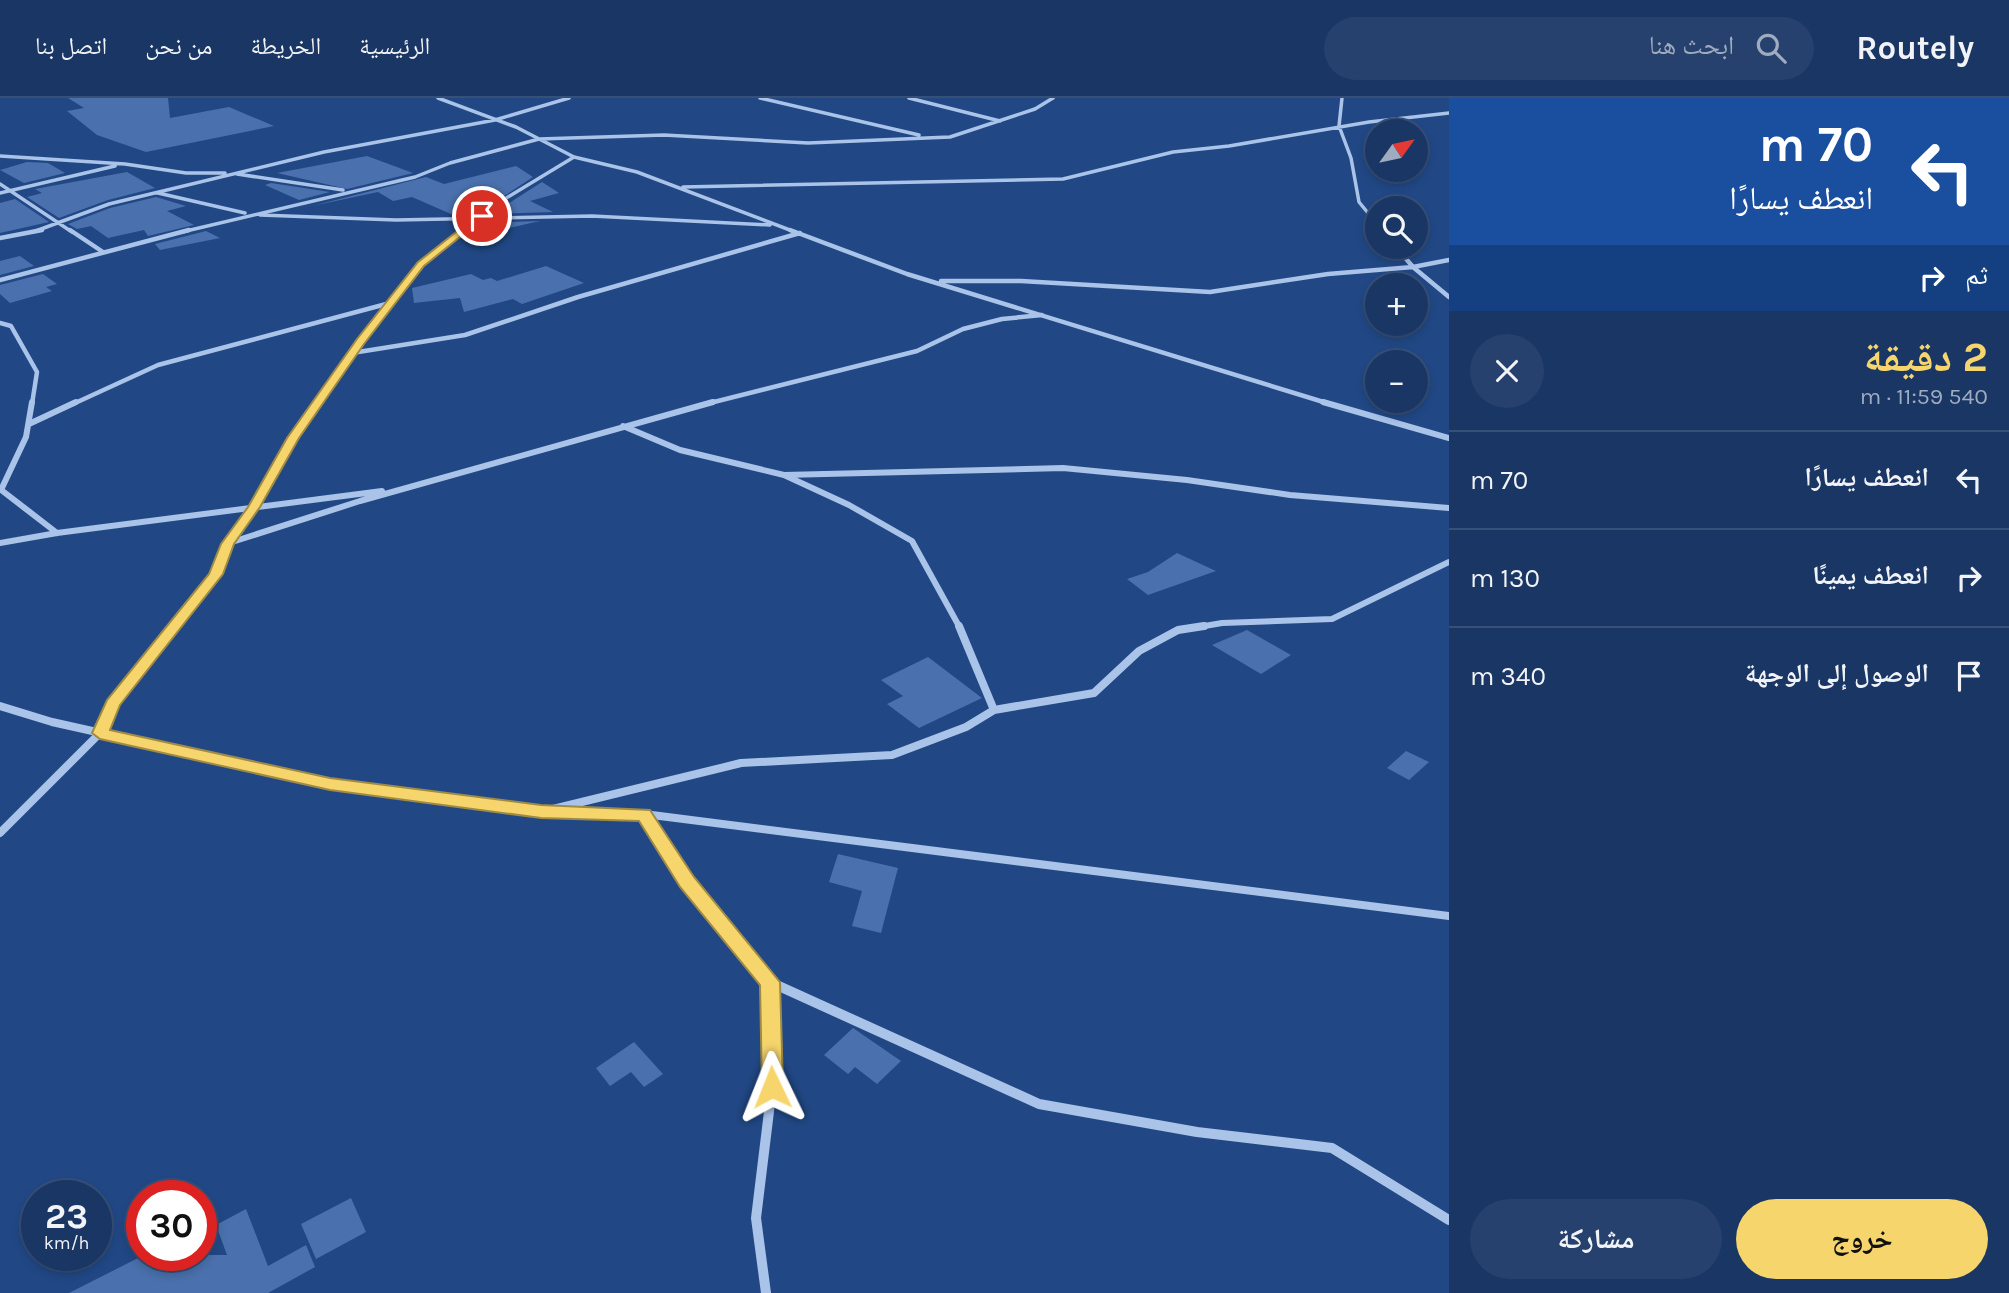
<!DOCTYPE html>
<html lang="ar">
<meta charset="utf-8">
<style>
body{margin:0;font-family:Karla,"Noto Naskh Arabic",sans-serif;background:#26416d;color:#f1f3f6;direction:rtl;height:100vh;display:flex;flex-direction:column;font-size:26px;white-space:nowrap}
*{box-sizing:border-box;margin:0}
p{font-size:23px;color:#9fabbf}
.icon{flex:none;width:38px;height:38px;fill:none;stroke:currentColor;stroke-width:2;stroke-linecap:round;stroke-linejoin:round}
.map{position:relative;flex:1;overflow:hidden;direction:ltr}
.side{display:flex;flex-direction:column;background:#193664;width:560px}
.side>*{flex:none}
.hud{background:#1a4fa0;color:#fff;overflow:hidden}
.needle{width:46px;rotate:57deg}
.buttons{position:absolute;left:1365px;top:21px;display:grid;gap:14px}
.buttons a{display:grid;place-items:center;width:63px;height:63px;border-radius:50%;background:#193664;box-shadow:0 4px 10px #0003,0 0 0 2px #375078;font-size:35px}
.speed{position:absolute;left:21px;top:1082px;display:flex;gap:14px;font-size:35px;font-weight:700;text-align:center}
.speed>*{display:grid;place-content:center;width:91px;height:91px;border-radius:50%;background:#193664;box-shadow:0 4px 10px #0003,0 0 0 2px #375078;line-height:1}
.speed small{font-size:18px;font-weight:400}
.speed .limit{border:10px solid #d22;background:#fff;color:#111}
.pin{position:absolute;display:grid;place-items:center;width:60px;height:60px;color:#fff;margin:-30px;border:4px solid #fff;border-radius:50%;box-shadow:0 2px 7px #0007}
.me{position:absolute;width:77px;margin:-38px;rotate:358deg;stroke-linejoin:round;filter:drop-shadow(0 0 5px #0008)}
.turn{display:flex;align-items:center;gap:24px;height:147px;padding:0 21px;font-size:32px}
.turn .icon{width:91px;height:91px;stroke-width:2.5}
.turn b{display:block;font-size:49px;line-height:60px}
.then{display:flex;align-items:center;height:66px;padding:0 21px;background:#0003;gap:14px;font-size:26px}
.round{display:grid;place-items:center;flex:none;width:74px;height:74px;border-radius:37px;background:#26416d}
.head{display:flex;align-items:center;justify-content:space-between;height:119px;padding:0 21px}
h1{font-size:42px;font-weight:700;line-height:52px;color:#f5d56c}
.action{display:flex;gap:14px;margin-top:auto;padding:14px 21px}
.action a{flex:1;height:80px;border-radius:42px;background:#f5d56c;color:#111;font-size:28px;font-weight:700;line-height:80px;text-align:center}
.action a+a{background:#26416d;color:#f1f3f6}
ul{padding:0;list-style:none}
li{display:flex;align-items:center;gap:21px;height:98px;padding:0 21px;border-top:2px solid #375078}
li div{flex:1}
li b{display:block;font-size:26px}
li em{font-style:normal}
header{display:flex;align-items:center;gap:42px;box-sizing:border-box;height:98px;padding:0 35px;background:#193664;border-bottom:2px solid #375078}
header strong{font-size:33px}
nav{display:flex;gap:38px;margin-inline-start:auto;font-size:24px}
.search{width:490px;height:63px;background:#26416d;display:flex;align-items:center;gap:18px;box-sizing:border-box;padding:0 24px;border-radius:38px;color:#9fabbf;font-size:26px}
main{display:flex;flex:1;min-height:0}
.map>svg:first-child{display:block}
</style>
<header>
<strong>Routely</strong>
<div class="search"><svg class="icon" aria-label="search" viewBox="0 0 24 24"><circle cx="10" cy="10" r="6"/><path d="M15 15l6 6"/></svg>ابحث هنا</div>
<nav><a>الرئيسية</a><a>الخريطة</a><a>من نحن</a><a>اتصل بنا</a></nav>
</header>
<main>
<section class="side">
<div class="hud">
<div class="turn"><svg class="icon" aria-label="left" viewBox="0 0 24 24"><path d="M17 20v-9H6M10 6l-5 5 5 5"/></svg><div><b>70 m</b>انعطف يسارًا</div></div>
<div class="then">ثم<svg class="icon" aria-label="right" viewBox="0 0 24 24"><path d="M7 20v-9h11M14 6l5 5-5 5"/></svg></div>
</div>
<div class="head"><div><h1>2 دقيقة</h1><p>540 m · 11:59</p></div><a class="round"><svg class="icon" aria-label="close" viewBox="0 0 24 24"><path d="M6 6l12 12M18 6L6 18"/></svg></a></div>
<ul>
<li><svg class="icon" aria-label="left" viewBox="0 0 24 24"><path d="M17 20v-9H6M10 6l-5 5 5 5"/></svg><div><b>انعطف يسارًا</b></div><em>70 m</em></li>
<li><svg class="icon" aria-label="right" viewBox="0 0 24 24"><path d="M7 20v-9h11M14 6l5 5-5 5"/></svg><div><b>انعطف يمينًا</b></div><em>130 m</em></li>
<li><svg class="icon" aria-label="arrive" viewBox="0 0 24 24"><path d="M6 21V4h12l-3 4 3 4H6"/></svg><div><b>الوصول إلى الوجهة</b></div><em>340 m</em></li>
</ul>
<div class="action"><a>خروج</a><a>مشاركة</a></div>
</section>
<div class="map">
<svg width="1449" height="1195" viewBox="0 0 1449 1195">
<rect width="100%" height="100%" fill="#214885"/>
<path fill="#4a71ad" d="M68,0H168L170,20L229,9L274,28L146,54L97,37L67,13L84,10Z
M367,58L413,75L347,91L277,75Z
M27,64L48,65L65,75L24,85L0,72Z
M516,68L533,79L477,116H451L412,99L393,103L378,94L312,108L426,79L444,86Z
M127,74L155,90L108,102L59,120L27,99L42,95L35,91Z
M542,84L559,95L530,103L553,114L492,116Z
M271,85L330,94L299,102L265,87Z
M156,99L186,108L167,113L194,127L148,138L144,132L108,140L91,128L77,131L68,126L110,110Z
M15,101L49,124L0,135V105Z
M540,123L487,135L476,129L481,125Z
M206,133L220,140L160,152L155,146Z
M20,158L34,168L0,177V163Z
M546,168L584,185L522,206L513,201L464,214L460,200L414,205L412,190L471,176L483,182L491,180L497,183Z
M43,176L57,186L46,189L52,193L10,205L0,196V187Z
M1177,455L1216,473L1148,497L1127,481L1148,474Z
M1247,532L1291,557L1261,576L1212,547Z
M928,559L982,600L919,630L887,606L903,598L881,582Z
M1406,653L1429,664L1409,682L1387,670Z
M838,756L898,770L881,835L852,828L862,793L829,784Z
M853,930L901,963L877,986L855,969L848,976L824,957Z
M634,944L663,976L644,989L631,974L610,988L596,970Z
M351,1100L366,1134L316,1161L301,1126Z
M246,1111L268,1168L306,1147L315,1169L268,1195H69L144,1157H227L216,1127Z"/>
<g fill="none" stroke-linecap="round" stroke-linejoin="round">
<path stroke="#aac3e9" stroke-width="3.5" d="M438,0L516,29L574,59L637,74L795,134
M760,0L919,37
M909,0L1000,23
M1342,0L1339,28L1351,60L1359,104L1377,126
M0,58L125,66L186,75H225
M237,76L343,92
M0,86L72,134
M683,89L1063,81L1173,54L1229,48L1369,24L1449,15
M0,95L115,68
M158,95L245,115
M260,117L396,122L592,118L770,127
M33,134L109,106L324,54L495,22L569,0
M182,134L415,79L450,65L539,41L664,37L808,45L950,39L1035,11L1053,0
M462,134L498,105L574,59"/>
<path stroke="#aac3e9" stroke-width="4.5" d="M70,132L103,154
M790,132L907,176L1330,306
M0,140L42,132
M1396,149L1413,169L1449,199
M0,182L189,132
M941,183H1021L1210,194L1328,176L1413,169L1449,162
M0,225L11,228L37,274L32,306
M352,255L465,237L578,199L800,135
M73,306L158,267L390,205
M316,306L360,243L421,166L464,132
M706,306L917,253L963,231L1002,221L1042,217"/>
<path stroke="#aac3e9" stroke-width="6" d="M1323,304L1449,340
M29,326L76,304
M623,328L680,352L784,377L849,407L912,443L960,530
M784,377L1063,370L1187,382L1290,397L1449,410
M0,391L57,435
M1,392L26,339L32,304
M0,445L57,435L382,393
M229,445L360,403L713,304
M174,530L216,476L228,446L254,409L293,340L318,304
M1193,530L1222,525L1332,521L1449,464"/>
<path stroke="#aac3e9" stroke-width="8" d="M959,528L994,612
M0,608L52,624L330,686L542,714L644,716L1449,818
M553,711L741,665L892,657L966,629L994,612L1094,595L1139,553L1178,532L1204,528
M644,716L687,784L717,820
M0,735L100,635L113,606L175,528"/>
<path stroke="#aac3e9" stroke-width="10" d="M715,818L770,884L1039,1006L1197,1034L1332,1050L1449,1122
M766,1195L756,1120L772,989L770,884"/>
</g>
<path fill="#f5d56c" stroke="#9f8a46" stroke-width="2" d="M479,116L486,118L424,168L364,246L299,340L260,409L234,446L223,476L120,607L110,632L330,680L541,707L650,712L694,779L780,884L783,989L780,995L772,998L765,995L762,989L760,887L680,789L639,723L541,720L330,692L100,641L92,635L107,602L209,476L221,446L248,409L287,340L357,241L418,164Z"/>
</svg>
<div class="buttons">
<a><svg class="needle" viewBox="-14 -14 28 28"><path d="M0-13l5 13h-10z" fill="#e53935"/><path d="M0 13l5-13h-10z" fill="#9fabbf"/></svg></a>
<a><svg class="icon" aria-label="search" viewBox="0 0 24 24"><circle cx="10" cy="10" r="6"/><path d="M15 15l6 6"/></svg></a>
<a>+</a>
<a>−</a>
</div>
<div class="speed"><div>23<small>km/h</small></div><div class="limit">30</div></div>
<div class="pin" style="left:482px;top:118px;background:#d93025"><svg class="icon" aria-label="arrive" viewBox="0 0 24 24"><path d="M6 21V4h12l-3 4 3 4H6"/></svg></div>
<svg class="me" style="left:772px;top:989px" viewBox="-20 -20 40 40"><path d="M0-17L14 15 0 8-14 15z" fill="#f5d56c" stroke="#fff" stroke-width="4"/></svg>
</div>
</main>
